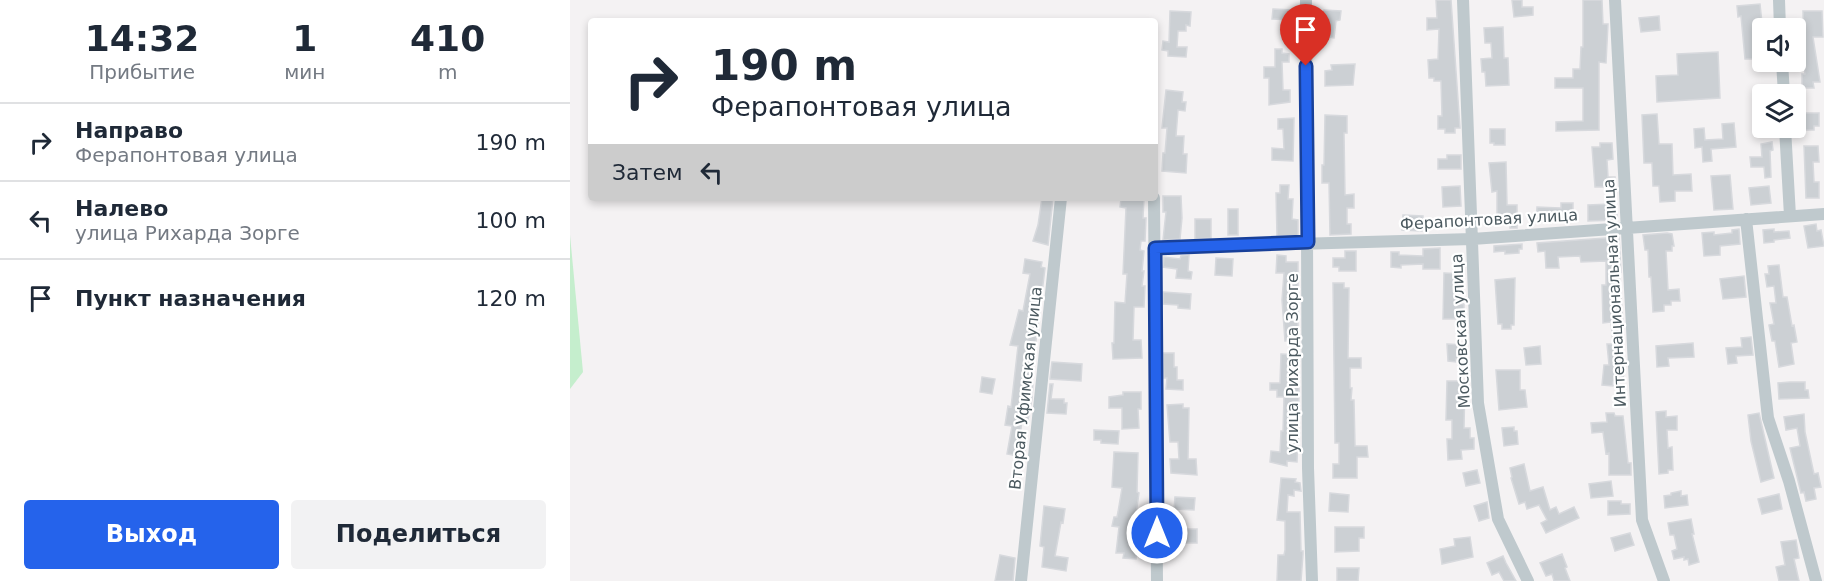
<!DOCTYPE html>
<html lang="ru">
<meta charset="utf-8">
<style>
body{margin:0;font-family:"DejaVu Sans",sans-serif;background:#f2f2f3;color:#1f2937;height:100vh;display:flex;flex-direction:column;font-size:22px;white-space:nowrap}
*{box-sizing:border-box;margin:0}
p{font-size:20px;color:#747a83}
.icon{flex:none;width:33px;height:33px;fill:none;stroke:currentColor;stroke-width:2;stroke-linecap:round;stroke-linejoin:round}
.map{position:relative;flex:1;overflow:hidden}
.side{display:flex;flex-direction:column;background:#fff;width:570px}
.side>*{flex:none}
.top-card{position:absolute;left:18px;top:18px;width:570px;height:183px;border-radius:6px;box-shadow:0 3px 9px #0003;background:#fff;color:#1f2937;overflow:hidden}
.buttons{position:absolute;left:1182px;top:18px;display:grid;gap:12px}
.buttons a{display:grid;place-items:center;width:54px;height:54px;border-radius:6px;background:#fff;box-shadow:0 3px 9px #0003;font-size:30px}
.pin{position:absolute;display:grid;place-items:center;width:51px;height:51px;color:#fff;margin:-62px -26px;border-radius:50% 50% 50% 0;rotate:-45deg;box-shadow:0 0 6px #0007}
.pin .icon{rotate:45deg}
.me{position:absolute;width:66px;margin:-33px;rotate:0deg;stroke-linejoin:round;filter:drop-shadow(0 0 4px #0008)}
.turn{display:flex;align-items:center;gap:21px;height:126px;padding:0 24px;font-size:27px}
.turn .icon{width:78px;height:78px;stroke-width:2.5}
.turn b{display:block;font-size:42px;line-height:51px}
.then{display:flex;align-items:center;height:57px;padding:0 24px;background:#0003;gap:12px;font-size:22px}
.eta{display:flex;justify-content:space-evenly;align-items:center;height:102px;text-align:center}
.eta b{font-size:36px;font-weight:800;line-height:42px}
.cta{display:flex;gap:12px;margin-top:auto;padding:12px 24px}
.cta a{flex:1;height:69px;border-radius:6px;background:#2563eb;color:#fff;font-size:24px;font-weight:800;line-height:69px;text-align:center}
.cta a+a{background:#f2f2f3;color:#1f2937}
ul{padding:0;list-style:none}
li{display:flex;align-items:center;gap:18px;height:78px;padding:0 24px;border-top:2px solid #e0e1e3}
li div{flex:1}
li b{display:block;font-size:22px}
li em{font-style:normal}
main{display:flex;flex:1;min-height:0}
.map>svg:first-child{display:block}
</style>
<main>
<section class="side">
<div class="eta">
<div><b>14:32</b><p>Прибытие</p></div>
<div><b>1</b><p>мин</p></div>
<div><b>410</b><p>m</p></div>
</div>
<ul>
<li><svg class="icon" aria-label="right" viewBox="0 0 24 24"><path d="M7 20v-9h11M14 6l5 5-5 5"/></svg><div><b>Направо</b><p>Ферапонтовая улица</p></div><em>190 m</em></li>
<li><svg class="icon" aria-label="left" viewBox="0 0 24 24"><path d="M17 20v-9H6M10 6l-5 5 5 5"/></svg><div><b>Налево</b><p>улица Рихарда Зорге</p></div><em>100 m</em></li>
<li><svg class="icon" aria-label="arrive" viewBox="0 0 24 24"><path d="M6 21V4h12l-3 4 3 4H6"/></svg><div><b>Пункт назначения</b></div><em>120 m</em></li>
</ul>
<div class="cta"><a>Выход</a><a>Поделиться</a></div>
</section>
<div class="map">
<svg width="1254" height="581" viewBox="0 0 1254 581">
<rect width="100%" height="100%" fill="#f4f2f3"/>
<path fill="#c5eecd" d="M0,235L13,372L0,389Z"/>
<path fill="#ccd0d4" stroke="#d7d9dd" stroke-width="1.5" d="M866,0H881L890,128H885V133H875V129H868V116H872L871,81H864V78H859L858,60L868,59L869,29L857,30V18H867Z
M942,0H952V7H963V15L944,17Z
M1013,0H1032L1033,24H1038L1036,63L1029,62V130L986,131V122L1013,121V88H985V78H1003V69H1010L1011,47H1013Z
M1190,4L1192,23V59H1175L1171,16L1168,17L1167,6Z
M703,9L724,10L723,20L702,19Z
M754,10L771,11L770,20L766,21L764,38L758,37L759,21L753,20Z
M600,11L621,12L620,26L616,25V31H608L607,47H617L616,57L598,56V51L592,50L593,41L599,42Z
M1233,11H1252L1253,37H1243L1250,82H1243L1244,88H1232V74H1235L1232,50L1234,49Z
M1089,16L1090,30L1071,32L1069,18Z
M933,27L934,58H938L939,85L916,86L915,72H912L911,59L922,58L921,43H915L914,28Z
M705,49H712V53L719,54V62H712L713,90H720V102L699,105V78H694V67H705Z
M1148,52L1150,98L1087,102L1086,76L1108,75L1107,54Z
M785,64L783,85L755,86V71L762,70L761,65Z
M596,90L613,92L612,102H616L615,111L608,110L606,136H614L613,154H617L616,173L592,171L593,153H595L597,128H592Z
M1233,113H1249V126H1244V130H1232Z
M1087,114L1089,144H1102L1103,175L1121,174L1122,191H1105V201L1090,202L1089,186H1083L1082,163H1074L1072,115Z
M755,115L777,116V133H774L775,195L784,194V208H777V224H781V234L760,235L759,183H752V165H754Z
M724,118L723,161L702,160V148L714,149L713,129H708V119Z
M1164,123L1166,147L1141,149L1142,161L1133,162L1132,147L1125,148L1124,129L1134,128L1135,140L1153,139L1152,124Z
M920,129H935V145H924V143H920Z
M1202,142L1203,150L1200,151L1201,177L1195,178L1194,167H1181L1180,157H1192L1191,144Z
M1030,143H1042L1043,159L1037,160L1038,177H1045V187H1025L1022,147H1030Z
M1234,146H1248L1249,162H1243L1244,182H1249V198H1236Z
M877,155H891V169H868V159H877Z
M936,162L937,205H947V228H940V224H935V220H927V191L922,192L919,163Z
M1160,175L1163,209L1144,210L1141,176Z
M710,185H719L718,199H723L722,219L728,220V236H707L706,193H710Z
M890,186L891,206L873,207L872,187Z
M1199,186L1201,203L1181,205L1179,188Z
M593,196H611L612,218L610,239L593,240L596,212H593Z
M472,198H483L478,245L463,241L468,225Z
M574,198L573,218H576L575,241H571L570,250L574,251L572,271H574L572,286H575L574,307H564L563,340H571L572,358L543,359L542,343H544L545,302L555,303L557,274H553L556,208L550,207L551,199Z
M991,203H1003V221L977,220V222H966L967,207L991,208Z
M1040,204V209L1047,208V220L1018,221V205Z
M658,209H668V235H658Z
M833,215L853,216L852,231L832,230Z
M625,219H641V238L625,239Z
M1246,224L1247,231L1251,230L1254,246L1238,248L1234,226Z
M1169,229L1170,244L1150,246V255L1134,256L1132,233L1144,232V235L1162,233V230Z
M1204,229V232L1219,231L1220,238L1204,240V242L1194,243L1193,230Z
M1097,233L1102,234L1104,246H1102V251H1096L1098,290L1109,289L1110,301H1101V305H1094V311L1083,312L1081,277H1079L1078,250H1075L1073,235Z
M1049,237L1051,272H1049L1053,322H1050L1054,366L1053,382H1043V386L1032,385L1034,365H1039L1037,344H1043L1041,322L1033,323L1032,285H1036V261L1011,262L1010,256L988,257L989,268H976L975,251L968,252L967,243Z
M952,244V249H949V253L935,254V251L924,252V246Z
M870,248V269H853V264L831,265V268L821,267V252H829V255L853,256V249Z
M775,251H786V271H769V267H763V258H775Z
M619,255L618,271L622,272L621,279L606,278L607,269L593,267L594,257L610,259L611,256Z
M707,255L716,256V262H728V340L715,341L712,300L714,273H706Z
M646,258L663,259L662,276L645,275Z
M455,259L472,262L471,267L475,268L461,382H463L462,399L458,420L452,419L450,439L457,441L454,457L437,454L442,426L435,425L438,406L441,407L448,346L440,345L449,310L453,311L460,274L453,273Z
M1209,265L1213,297H1217L1222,326L1224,325L1227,342L1221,343L1224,364L1209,367L1205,341H1202L1199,325L1204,324L1200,303H1206L1204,286L1197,287L1195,274H1199L1198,266Z
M874,273L893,274L892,287H889L888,304H894V316H888V319H873Z
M1174,276L1176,297L1153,299L1150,279Z
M945,278L944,325H941V329H932V324H928L925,280Z
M763,283H774V288H779L778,358H791V368H780V388H782L781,400H784L785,446H797L798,457H787V478H763V464H769V443H765Z
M593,292L621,294L620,309L608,308V305L593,304Z
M1181,337L1183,355L1166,356L1167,363L1158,364L1156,348L1172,347L1171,338Z
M1123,343L1124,357L1098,358L1099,366L1087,367L1086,346Z
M877,344L894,345V359H886V362L878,361Z
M970,346L971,364L956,365L954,348Z
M593,353H604V367H607V380H613V390L596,389L597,378H594Z
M711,354L728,355L727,386H729V398L727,418H729L727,462L717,461V466L700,462L701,451L710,452L711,431H713L714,397H707V390H700V383H710Z
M482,362L512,364L511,381L480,379Z
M926,370H950V390H955L957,407L929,410Z
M412,377L425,379L422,394L410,392Z
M877,381H895L894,428H900V438H904V449L891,450L892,459L878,460L877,439H882V420H876Z
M1220,382H1235V390H1238L1239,398L1209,399L1208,383Z
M480,384H483L481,399H494V403H497L496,414L477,413Z
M553,392H571V409H568L569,428L552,429V408H539V397L553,395Z
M613,404V408H619L618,459H626L627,475L601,473L600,459H609L608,442H600L597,405Z
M1096,411V417L1107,416V430H1097L1098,448L1102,447L1103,470H1098V473L1089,474L1086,412Z
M1036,413H1044L1045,416H1053L1058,463H1061V475H1039V453L1036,454L1033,432L1022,433L1021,423L1037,422Z
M1189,413L1204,478L1191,482L1181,441L1178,415Z
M1234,414L1235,432L1244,474L1248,473L1251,487L1244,488L1246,499L1236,501L1234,492L1231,493L1220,448L1230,446L1227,428L1216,430L1214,417Z
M944,427V431H947L948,444L934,446L932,428Z
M524,430L549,431L548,444L531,443V440H524Z
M544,452L568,453L567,492L569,493L566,514L569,515L566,559L553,558L554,553H546L549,527L542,526L544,517H547L548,512L552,488L542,487Z
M954,464L960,491L973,487L980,510L986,507L989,514L1004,507L1009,518L976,533L971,523L977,520L969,505L957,509L955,502L949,504L941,478L942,477L940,468Z
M907,470L910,483L896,486L893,473Z
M711,478L726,479L725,482L730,483L731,491L724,490V496L718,495L717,512H730L731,551H733V554L731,581H707L708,555H714L715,550V521L707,520Z
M1041,481L1043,496L1021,498L1019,484Z
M1111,491V496L1117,495L1118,505L1095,508L1094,496L1101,495V493Z
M760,493L779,495L778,512L759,511Z
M1209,494L1212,509L1192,514L1188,499Z
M605,497L625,498L624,510L604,509Z
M1038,501H1051V504H1060V514L1038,515Z
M917,502L919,518L909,521L904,506Z
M474,506L495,509L493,523L491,522L485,556L498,558L496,571L472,567L474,547L470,546Z
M1121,519L1124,534H1122L1129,562L1119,565L1118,559L1114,560V557L1104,559L1102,551L1107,549L1104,535H1100L1098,523Z
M765,527H794V538H789V551L765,552Z
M605,529H627V543H613V539H605Z
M1060,533L1064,545L1045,551L1041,538Z
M900,537L903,557L872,564L870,549L885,546L884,539Z
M1226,540L1229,558L1224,559L1229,581H1209L1206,567L1215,565L1211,542Z
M992,554L997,567L995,568L1000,581H984L982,574L976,576L970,563Z
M430,555L445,558L443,581H425Z
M933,556L936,563L946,581H934L929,572L922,575L917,563Z
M767,568H789L788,581H767Z"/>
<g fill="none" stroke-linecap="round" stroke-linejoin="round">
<path stroke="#bfc9cd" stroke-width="12" d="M736,0L738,468L742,581
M893,0L908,403L928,519L958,581
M1045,0L1072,520L1094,581
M1209,0L1210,28
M1212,62L1214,94
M1215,128L1220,216
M584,198L587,581
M1176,219L1198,418L1219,481L1246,581
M585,248L902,239L1254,214
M451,581L491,198"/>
</g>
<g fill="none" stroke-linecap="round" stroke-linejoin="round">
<defs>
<path id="route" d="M587,533L585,248L738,242L736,66"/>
</defs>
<use href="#route" stroke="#184099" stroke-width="15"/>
<use href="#route" stroke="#2563eb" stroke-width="10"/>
</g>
<g text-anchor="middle" stroke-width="4.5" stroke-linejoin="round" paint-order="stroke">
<g font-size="16" fill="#4b595f" stroke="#fff">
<text transform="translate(919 219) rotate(-3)" y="6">Ферапонтовая улица</text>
<text transform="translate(1044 293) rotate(-93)" y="6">Интернациональная улица</text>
<text transform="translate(890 331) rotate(-93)" y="6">Московская улица</text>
<text transform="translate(722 363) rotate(-90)" y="6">улица Рихарда Зорге</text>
<text transform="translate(455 388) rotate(-84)" y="6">Вторая Уфимская улица</text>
</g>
</g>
</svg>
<div class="buttons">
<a><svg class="icon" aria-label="sound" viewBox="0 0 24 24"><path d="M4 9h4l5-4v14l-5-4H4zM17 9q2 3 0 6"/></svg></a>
<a><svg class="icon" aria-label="layers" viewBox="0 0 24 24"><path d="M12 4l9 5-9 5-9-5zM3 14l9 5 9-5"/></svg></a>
</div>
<div class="pin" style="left:736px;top:66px;background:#d93025"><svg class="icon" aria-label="arrive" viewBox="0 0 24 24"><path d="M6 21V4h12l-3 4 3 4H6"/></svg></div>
<svg class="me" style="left:587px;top:533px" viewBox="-20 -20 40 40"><circle r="17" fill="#2563eb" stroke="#fff" stroke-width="3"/><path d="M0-11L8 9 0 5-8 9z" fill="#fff"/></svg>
<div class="top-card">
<div class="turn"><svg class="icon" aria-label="right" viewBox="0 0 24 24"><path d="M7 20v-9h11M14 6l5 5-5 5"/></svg><div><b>190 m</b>Ферапонтовая улица</div></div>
<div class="then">Затем<svg class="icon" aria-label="left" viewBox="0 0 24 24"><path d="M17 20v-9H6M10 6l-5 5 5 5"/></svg></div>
</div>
</div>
</main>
